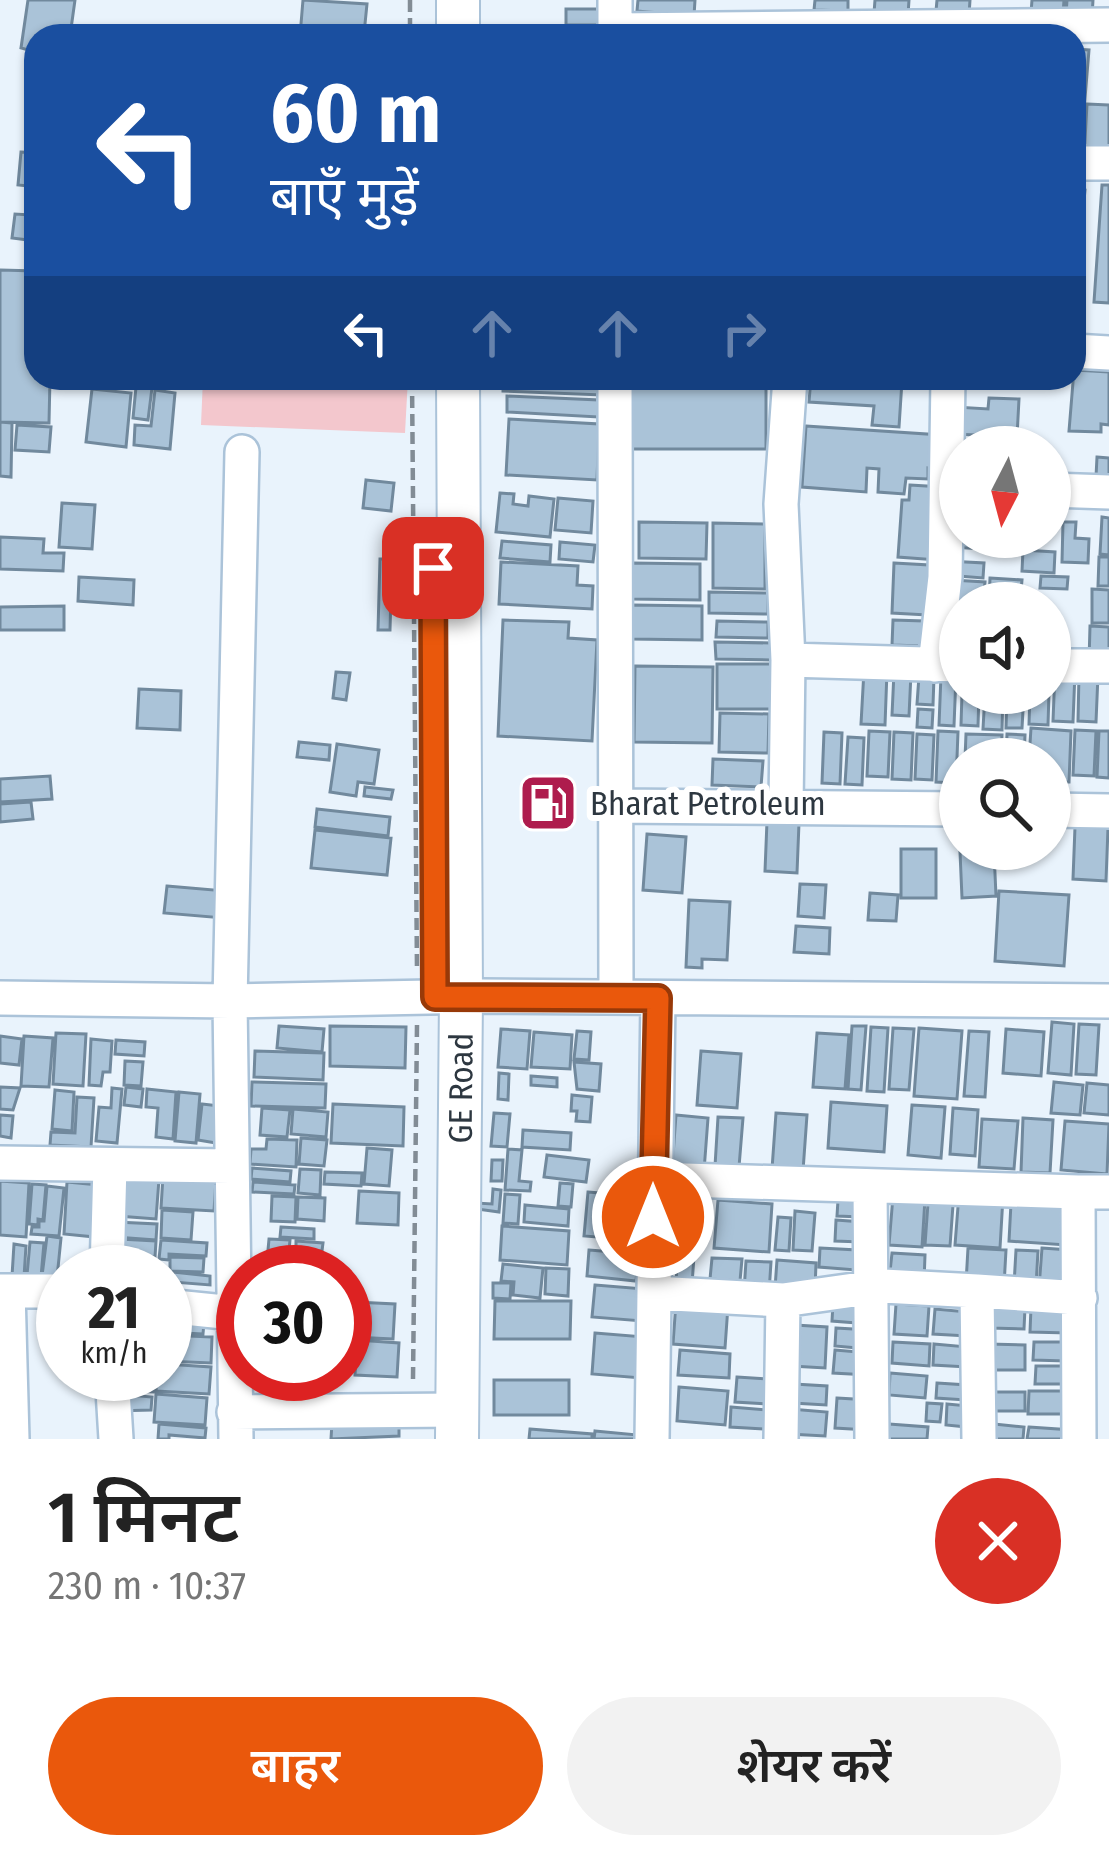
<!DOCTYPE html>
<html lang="hi">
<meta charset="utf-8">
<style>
body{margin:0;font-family:"Fira Sans Condensed","Noto Sans Devanagari",sans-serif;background:#f2f2f2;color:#222;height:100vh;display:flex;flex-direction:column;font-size:45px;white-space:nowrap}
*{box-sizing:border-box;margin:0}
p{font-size:39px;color:#767676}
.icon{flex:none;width:66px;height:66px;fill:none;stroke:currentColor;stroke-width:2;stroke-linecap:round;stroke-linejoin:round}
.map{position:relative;height:1439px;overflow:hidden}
.side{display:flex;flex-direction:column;background:#fff;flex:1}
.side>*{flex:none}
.guide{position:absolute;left:24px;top:24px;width:1062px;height:366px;border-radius:36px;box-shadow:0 3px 9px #0004;background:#1a4fa0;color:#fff;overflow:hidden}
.needle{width:78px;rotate:186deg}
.fabs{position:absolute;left:939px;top:426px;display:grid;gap:24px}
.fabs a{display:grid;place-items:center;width:132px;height:132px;border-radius:50%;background:#fff;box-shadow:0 3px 9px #0004;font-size:60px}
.speed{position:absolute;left:36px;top:1245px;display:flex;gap:24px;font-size:60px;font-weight:700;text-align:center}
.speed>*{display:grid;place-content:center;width:156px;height:156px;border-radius:50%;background:#fff;box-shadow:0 3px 9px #0004;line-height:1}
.speed small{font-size:30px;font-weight:400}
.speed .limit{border:18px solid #d22;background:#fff;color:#111}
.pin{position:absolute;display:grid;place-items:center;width:102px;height:102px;color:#fff;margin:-51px;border-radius:24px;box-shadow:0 6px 18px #0006}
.me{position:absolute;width:132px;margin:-66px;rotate:0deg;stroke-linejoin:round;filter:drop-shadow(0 0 9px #0008)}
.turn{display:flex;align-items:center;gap:42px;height:252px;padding:0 48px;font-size:54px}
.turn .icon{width:156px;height:156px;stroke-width:2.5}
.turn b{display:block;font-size:84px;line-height:102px}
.lanes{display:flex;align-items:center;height:114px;padding:0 48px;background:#0003;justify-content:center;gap:60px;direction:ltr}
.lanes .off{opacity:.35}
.round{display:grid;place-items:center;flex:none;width:126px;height:126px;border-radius:63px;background:#f2f2f2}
.summary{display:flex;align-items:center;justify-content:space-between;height:204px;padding:0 48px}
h1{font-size:72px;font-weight:600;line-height:90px}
.cta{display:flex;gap:24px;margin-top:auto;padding:24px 48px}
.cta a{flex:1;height:138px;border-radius:72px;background:#ea580c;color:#fff;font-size:48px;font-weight:600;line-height:138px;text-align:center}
.cta a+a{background:#f2f2f2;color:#222}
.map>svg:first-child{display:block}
</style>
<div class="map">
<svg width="1109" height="1439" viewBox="0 0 1109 1439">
<rect width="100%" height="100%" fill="#e9f3fc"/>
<path fill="#f3c7cd" d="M203,378H408L405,433L201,425Z"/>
<path fill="#aac3d8" stroke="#71899d" stroke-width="3" d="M28,0H75L70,36H36V52L21,48Z
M303,0L367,4L364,34L330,31V36H300Z
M638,0H695L694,16L637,11Z
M815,0H848V11L814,10Z
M875,0H909L908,15L874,13Z
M937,0H970L969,15L936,11Z
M1032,0H1064L1063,15L1031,13Z
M1067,0H1093L1092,17L1066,15Z
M566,9H600V25H566Z
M1074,49L1089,50L1084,110L1074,109Z
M1087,104L1109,105V177L1083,175Z
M21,152L36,153V241L12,238L15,214L31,215L33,194H28L29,186L18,185Z
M1102,185H1109V303L1094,302Z
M1074,189L1085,190L1081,231H1074Z
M1074,243H1084L1080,308H1074Z
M0,270L36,271V378H50L49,423L0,422Z
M1074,370L1109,372V425L1101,424V432L1069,431Z
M503,378H603L602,395L503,391Z
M811,378L902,381L899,427L872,425L874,406L809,402Z
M630,382H766V449H630Z
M136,387L152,388L148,420L133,418Z
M92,389L131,393L126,447L86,442Z
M155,390L175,393L170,449L134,445L135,425L151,426Z
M507,396L599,400L598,417L507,412Z
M989,398L1019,399L1017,437L955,434L956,407L988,409Z
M509,419L599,424L597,480L506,475Z
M0,422L12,423L11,477L0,476Z
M17,425L51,427L49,452L15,450Z
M806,426L941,435L939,469L928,468V479L906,478L904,494L878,492L879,469L867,468L866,492L802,487Z
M1097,457L1109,458V497L1095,496Z
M366,480L394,483L391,511L363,508Z
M910,485L942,487L937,560L898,557L902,500H909Z
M500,493L514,494L513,504L528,506L529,496L554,499L550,537L496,532Z
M558,498L593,501L591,533L555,530Z
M62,503L95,505L92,549L59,547Z
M1102,517L1109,518V555L1100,554Z
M639,522L707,523L706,559L639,558Z
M1063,522H1076L1075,538L1089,539L1088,563L1062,562Z
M713,523L765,524V589L713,588Z
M0,537L44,539L43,553H64L63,571L0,569Z
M960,537H998L997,550L951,547Z
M502,541L551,545L550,562L500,558Z
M560,542L595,545L593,562L559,559Z
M1023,550L1055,552L1054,573L1022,571Z
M1099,557H1109V586H1098Z
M380,559H392L390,630H378Z
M947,561L984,563L983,578L946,575Z
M501,562L578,566L577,585L593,586L592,609L499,604Z
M632,563L700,564V600L632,599Z
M894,563L929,565L927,615L892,613Z
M1041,576L1068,577L1067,589L1040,588Z
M79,577L134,580L133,605L78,601Z
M990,578L1022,580L1020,603H989Z
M952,580L985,582L983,603H960V610H950Z
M1092,589L1109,590V623H1092Z
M709,592L768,593V614L709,613Z
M632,605L702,606V640L631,639Z
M64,606V630H0V607Z
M503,620L569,622L568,638L597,640L592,741L498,736Z
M893,620L924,621L922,646L892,645Z
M717,621L768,622V638L716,637Z
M1090,626L1109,627V662H1089Z
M715,642L771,643V660L716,659Z
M717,664H773V709H717Z
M635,666L713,667L712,743L634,742Z
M864,670L887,671L885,725L861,724Z
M1055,671L1075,672L1073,722L1053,721Z
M336,672L350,673L346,700L333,698Z
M894,672L911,673L909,716L892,715Z
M1079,674L1098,675L1096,722L1078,721Z
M941,675L956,676L954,726L939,725Z
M919,676L934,677L933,705L917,704Z
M139,689L181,691L180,730L137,728Z
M962,693H979L978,726L961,725Z
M985,693H1003L1002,730L983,729Z
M1007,693H1024L1022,728H1006Z
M1030,693H1049L1048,725L1029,724Z
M918,709L933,710L932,728L917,727Z
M720,713L769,714L768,753L719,752Z
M1031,728L1071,731L1069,782H1050V759H1029Z
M1075,730L1096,731L1094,776L1073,775Z
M869,731L890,732L888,777L867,776Z
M938,731L958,732L956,783L936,782Z
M1099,731H1109V778L1097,777Z
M824,732L842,733L840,784L822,783Z
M894,732L913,733L911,780L892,779Z
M917,734L934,735L932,780L915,779Z
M966,734L1002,735L1001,759H965Z
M1007,734L1025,735L1024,759H1006Z
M848,737L864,738L862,785L845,784Z
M299,742L330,745L329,760L297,757Z
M337,744L379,750L374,784L358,782L356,796L330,792Z
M713,759L763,761L761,787L712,785Z
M50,776L52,799L0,802V779Z
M365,787L393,790L391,799L364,796Z
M31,802L33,819L0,822V804Z
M317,809L390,817L388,836L315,827Z
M767,821L799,823L797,873L765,871Z
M1075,827L1108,828L1106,881L1073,879Z
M315,830L391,838L387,875L311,868Z
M647,834L686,837L682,893L643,890Z
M901,849H936V898H901Z
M994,851L996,896L962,898L960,852Z
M800,884L826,885L824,918L798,916Z
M167,886L226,891L223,918L164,913Z
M999,891L1069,895L1064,966L995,961Z
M870,893L898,895L896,921L868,920Z
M689,900L730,902L727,960L702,959V968L686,967Z
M796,926L830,928L829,954L794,952Z
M1052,1022L1074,1024L1071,1075L1048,1073Z
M1079,1024L1099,1025L1096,1075L1076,1074Z
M279,1026L324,1029L322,1052L277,1048Z
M330,1026L406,1027L405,1068L330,1066Z
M852,1026H866L861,1090L848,1089Z
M871,1027L888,1028L884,1092L867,1091Z
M893,1028L914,1029L909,1090L889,1089Z
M919,1028L962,1031L957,1099L914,1096Z
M501,1029L530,1031L527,1069L498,1067Z
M1006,1029L1044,1032L1041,1076L1003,1073Z
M577,1031L591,1032L589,1060L574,1059Z
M969,1031L989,1032L985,1097L964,1096Z
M534,1032L572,1035L570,1069L531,1067Z
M56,1033L86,1034L83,1086L53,1084Z
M817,1033L849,1035L845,1089L813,1087Z
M0,1036L22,1039L19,1065L0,1063Z
M24,1036L53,1038L49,1087L21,1086Z
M91,1039L112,1041L110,1072H103L101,1086L89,1085Z
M116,1040L145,1042L144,1056L115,1054Z
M255,1051L324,1053L323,1080L254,1077Z
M701,1051L741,1054L737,1108L697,1105Z
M125,1061L143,1062L141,1086L124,1085Z
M574,1062L601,1064L599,1091L577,1089Z
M499,1073L509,1074L508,1100L498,1099Z
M531,1076L557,1078V1087L531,1085Z
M252,1082L326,1084L325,1108L251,1106Z
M1054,1082L1083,1085L1080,1115L1051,1113Z
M1087,1083L1109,1085V1115L1084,1113Z
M0,1087L20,1088L13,1110L0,1109Z
M126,1087L143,1089L141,1107L124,1105Z
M112,1088L122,1089L117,1143L96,1141L99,1107L111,1108Z
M147,1089L176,1092L173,1139L156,1137L158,1108L146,1107Z
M55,1090L74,1092L72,1131L52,1129Z
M179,1092L200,1094L196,1143L175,1141Z
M572,1095L592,1097L590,1122L576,1121L577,1111H571Z
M77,1097L94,1098L91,1147L50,1145L51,1132L75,1133Z
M831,1102L887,1106L884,1152L828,1148Z
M202,1104L220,1106L216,1143L198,1140Z
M333,1104L404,1107L403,1146L331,1143Z
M912,1105L945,1107L941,1158L908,1155Z
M262,1108L290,1110L287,1137L260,1135Z
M953,1108L978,1110L975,1156L950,1154Z
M293,1109L328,1112L326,1137L291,1134Z
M494,1113L510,1114L507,1147L491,1146Z
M776,1113L807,1115L803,1171L772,1169Z
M0,1115L13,1116L11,1138L0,1136Z
M676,1115L708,1118L704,1171L672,1169Z
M718,1117L743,1118L739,1167L715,1166Z
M1023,1118L1053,1120L1050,1173L1021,1172Z
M982,1119L1018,1121L1014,1169L979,1167Z
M1065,1121L1109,1124L1107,1174L1061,1170Z
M523,1130L571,1133L570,1150L522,1147Z
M301,1138L327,1140L324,1166L299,1164Z
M267,1139L297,1140L296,1167L250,1164L251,1149H266Z
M367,1148L392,1150L389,1186L364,1184Z
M508,1149L522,1150L519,1181L531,1182L530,1191L505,1190Z
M547,1155L589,1160L586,1182L544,1177Z
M492,1160H503L502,1181H491Z
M252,1168L291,1171L290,1182L251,1179Z
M300,1169L321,1170L320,1195L298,1193Z
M325,1172L362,1173L361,1186L324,1184Z
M163,1176L216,1179L214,1211L161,1208Z
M121,1177L159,1179L156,1219L118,1216Z
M0,1181L29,1183L26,1237L0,1235Z
M67,1182L99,1185L95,1237L64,1234Z
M253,1182L295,1185L294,1194L252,1192Z
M560,1183L573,1184L571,1207L558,1206Z
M32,1184L46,1185L43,1220L38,1219V1225L29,1224Z
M47,1186L64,1188L59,1236L31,1234L32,1227H39V1221H44Z
M493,1189L501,1190L499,1212L477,1209V1203L492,1204Z
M359,1191L399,1193L398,1225L357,1223Z
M588,1192L637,1196L633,1240L584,1236Z
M505,1194L520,1195L518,1224L503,1223Z
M959,1194L1003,1197L1000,1248L955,1245Z
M272,1196L296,1197L295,1222L271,1221Z
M893,1196L925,1199L922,1247L889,1245Z
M298,1197L325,1198L324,1221L297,1219Z
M718,1200L772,1204L769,1252L714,1248Z
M838,1200L863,1202L861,1217L837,1216Z
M928,1203L953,1205L950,1246L925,1245Z
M1011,1203L1069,1206L1066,1245L1009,1241Z
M525,1205L569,1209L568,1226L524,1222Z
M162,1210L193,1212L191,1240L161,1238Z
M795,1211L815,1213L812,1251L793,1250Z
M778,1217L791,1218L789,1251L775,1250Z
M836,1220L862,1222L861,1242L835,1241Z
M116,1222L157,1224L156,1240L115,1237Z
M502,1226L569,1231L567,1265L500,1260Z
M281,1227L314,1229V1239L280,1237Z
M47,1236L61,1238L57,1278L42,1276Z
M119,1239L156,1241L155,1257L118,1256Z
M269,1239L290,1240L289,1251L268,1250Z
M161,1240L207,1243L206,1256L169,1254V1260L159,1259Z
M296,1241L323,1243L322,1251L296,1250Z
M30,1242L44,1243L41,1277L27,1275Z
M678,1242L695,1243L692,1284L676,1283Z
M14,1244L26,1246L24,1277L12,1276Z
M820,1248L857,1250L856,1270L819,1267Z
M968,1248L1006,1250L1004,1286L966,1283Z
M1042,1248L1069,1250L1066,1290L1039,1288Z
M589,1250L639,1254L636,1281L587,1276Z
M1016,1250L1038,1251L1036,1286L1014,1285Z
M267,1253L298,1255V1267H293L292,1272H265Z
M892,1253L925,1255L924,1283L889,1281Z
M317,1255H324L323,1272H300L301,1263L316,1264Z
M170,1257L204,1258L203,1272L170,1271Z
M118,1258L154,1259V1272H118Z
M712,1258L742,1259L740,1281L710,1279Z
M777,1260L816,1263L815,1290L775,1288Z
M746,1261L771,1262L769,1293L744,1291Z
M503,1264L543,1268L540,1298L513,1295L514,1282L501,1281Z
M546,1268L569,1269L568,1296L545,1294Z
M173,1272L210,1276V1285L172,1282Z
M493,1283H511L510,1299L493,1298Z
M595,1285L645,1289L642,1321L592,1317Z
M495,1301H571L570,1339H494Z
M355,1302L395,1304L393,1339L353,1337Z
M676,1302L728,1306L725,1348L673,1344Z
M833,1303L870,1306L869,1324L832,1321Z
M896,1304L929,1306L927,1336L894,1334Z
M1031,1307H1068V1333L1030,1332Z
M990,1308H1025L1024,1329L990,1328Z
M165,1309L205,1312L203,1334L165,1332Z
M935,1309L968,1312L967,1336L933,1334Z
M795,1325L827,1327L825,1368L792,1366Z
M836,1328L870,1330L869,1349L835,1346Z
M595,1333L645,1337L641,1378L592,1374Z
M165,1335L212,1337L211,1363L165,1361Z
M357,1340L399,1343L397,1377L355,1375Z
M893,1342L930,1344L929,1366L892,1363Z
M1034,1342H1066V1361L1033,1360Z
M934,1344L968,1347L967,1367L933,1365Z
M988,1344L1025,1345V1370H988Z
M680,1350L730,1354L729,1378L678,1375Z
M835,1350L870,1353L868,1375L833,1373Z
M165,1364L211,1367L209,1394L156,1391L157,1374H165Z
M1036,1366H1069V1384H1035Z
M890,1373L927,1376L925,1398L889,1395Z
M117,1374L154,1376L153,1392L116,1390Z
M737,1377L768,1379L767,1404L735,1402Z
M494,1380H569V1415H494Z
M937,1383L967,1385L966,1400L936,1398Z
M794,1384L827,1386L826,1405L793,1403Z
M679,1387L728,1391L725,1425L677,1421Z
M1029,1391H1069L1068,1414H1028Z
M990,1392H1025V1411H990Z
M117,1394L152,1397L151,1410L115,1411Z
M156,1394L207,1398L205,1425L154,1422Z
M837,1398L870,1400L868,1430L835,1428Z
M927,1403L942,1404L940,1422L926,1421Z
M947,1404L969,1406L967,1427L946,1425Z
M731,1407L768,1410L766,1429L730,1427Z
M790,1409L827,1412L825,1436L789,1434Z
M332,1422L399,1425V1436L331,1439Z
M159,1424L206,1428L205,1438L169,1435V1439H158Z
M889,1424L928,1427L927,1439H888Z
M994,1424L1024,1427L1023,1439H993Z
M1029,1427L1072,1430V1439H1027Z
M530,1429L592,1434V1439H529Z
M595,1431L638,1435V1439H594Z"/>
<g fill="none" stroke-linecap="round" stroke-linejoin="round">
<defs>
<path id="minor" d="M615,30L1109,25
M615,36V0
M1074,163H1109
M1074,351L1109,353
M615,378L616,997
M1050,490L1109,492
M788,660L960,665
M935,665L945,577L948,378
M1050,666H1109
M614,806L960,809
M786,806L788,660L781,504L790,378
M1050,810L1109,811
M0,998L230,1001L480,996L1109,1001
M0,1163L230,1166
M653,1179L1078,1192
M870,1186L872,1439
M107,1272L110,1165
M0,1291H63
M8,1291L12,1439
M654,1293L783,1300L781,1439
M783,1300L883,1286L977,1291
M165,1306L234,1313
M112,1374L116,1439
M234,1412L457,1410
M236,1439L230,1001L242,452
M652,1439L658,998
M979,1439L977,1291L1080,1298
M1079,1439L1078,1192H1109"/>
<g id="major">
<path d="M458,36V0"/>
<path id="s1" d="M457,1439L461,996L458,378"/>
</g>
</defs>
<use href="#minor" stroke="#abc3d9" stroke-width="38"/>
<use href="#major" stroke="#abc3d9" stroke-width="46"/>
<path stroke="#828c95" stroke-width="4.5" stroke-dasharray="12 6" stroke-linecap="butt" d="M410,0V36
M412,378L417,971
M413,1379L417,1025"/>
<use href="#minor" stroke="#fff" stroke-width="33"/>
<use href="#major" stroke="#fff" stroke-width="42"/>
</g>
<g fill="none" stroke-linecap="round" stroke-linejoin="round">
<defs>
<path id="route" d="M433,568L435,997L658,998L653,1217"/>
</defs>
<use href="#route" stroke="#983908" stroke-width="30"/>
<use href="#route" stroke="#ea580c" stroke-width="21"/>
</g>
<defs>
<symbol id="fuel-square" viewBox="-11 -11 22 22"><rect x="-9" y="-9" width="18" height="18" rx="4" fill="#ae1c4d" stroke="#fff"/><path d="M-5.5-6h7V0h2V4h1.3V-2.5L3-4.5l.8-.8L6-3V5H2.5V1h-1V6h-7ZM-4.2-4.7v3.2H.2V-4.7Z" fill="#fff"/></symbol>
</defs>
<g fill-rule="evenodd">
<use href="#fuel-square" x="515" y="770" width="66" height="66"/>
</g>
<g text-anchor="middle" stroke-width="12" stroke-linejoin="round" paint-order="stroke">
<g font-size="33" fill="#2d3740" stroke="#fff" text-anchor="start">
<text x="590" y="815">Bharat Petroleum</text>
</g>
<g font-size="33" fill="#2d3740" stroke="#fff">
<text dy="12" stroke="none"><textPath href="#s1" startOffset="351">GE Road</textPath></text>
</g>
</g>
</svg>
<div class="fabs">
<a><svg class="needle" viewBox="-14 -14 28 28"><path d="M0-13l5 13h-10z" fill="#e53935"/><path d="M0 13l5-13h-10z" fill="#767676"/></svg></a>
<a><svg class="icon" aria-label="sound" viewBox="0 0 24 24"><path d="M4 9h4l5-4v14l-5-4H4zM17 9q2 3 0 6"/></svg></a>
<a><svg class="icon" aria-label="search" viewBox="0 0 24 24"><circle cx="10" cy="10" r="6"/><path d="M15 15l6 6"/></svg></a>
</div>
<div class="speed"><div>21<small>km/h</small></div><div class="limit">30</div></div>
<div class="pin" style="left:433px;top:568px;background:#d93025"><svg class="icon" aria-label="arrive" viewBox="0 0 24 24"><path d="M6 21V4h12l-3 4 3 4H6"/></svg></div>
<svg class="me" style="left:653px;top:1217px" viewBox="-20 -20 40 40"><circle r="17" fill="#ea580c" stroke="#fff" stroke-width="3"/><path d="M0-11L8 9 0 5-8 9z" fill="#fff"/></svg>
<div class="guide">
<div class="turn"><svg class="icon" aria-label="left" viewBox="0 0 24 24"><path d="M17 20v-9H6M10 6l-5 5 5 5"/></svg><div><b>60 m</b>बाएँ मुड़ें</div></div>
<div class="lanes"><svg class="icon" aria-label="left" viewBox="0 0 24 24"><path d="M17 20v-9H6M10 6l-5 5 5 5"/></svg><svg class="icon off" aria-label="ahead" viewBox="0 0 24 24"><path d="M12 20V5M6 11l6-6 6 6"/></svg><svg class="icon off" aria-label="ahead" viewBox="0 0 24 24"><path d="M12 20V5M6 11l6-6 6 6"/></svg><svg class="icon off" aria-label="right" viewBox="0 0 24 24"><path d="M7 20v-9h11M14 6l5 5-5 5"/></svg></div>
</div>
</div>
<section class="side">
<div class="summary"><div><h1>1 मिनट</h1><p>230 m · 10:37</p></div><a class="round" style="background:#d93025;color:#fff"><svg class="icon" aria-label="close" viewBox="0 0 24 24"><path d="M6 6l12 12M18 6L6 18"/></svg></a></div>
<div class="cta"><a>बाहर</a><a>शेयर करें</a></div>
</section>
